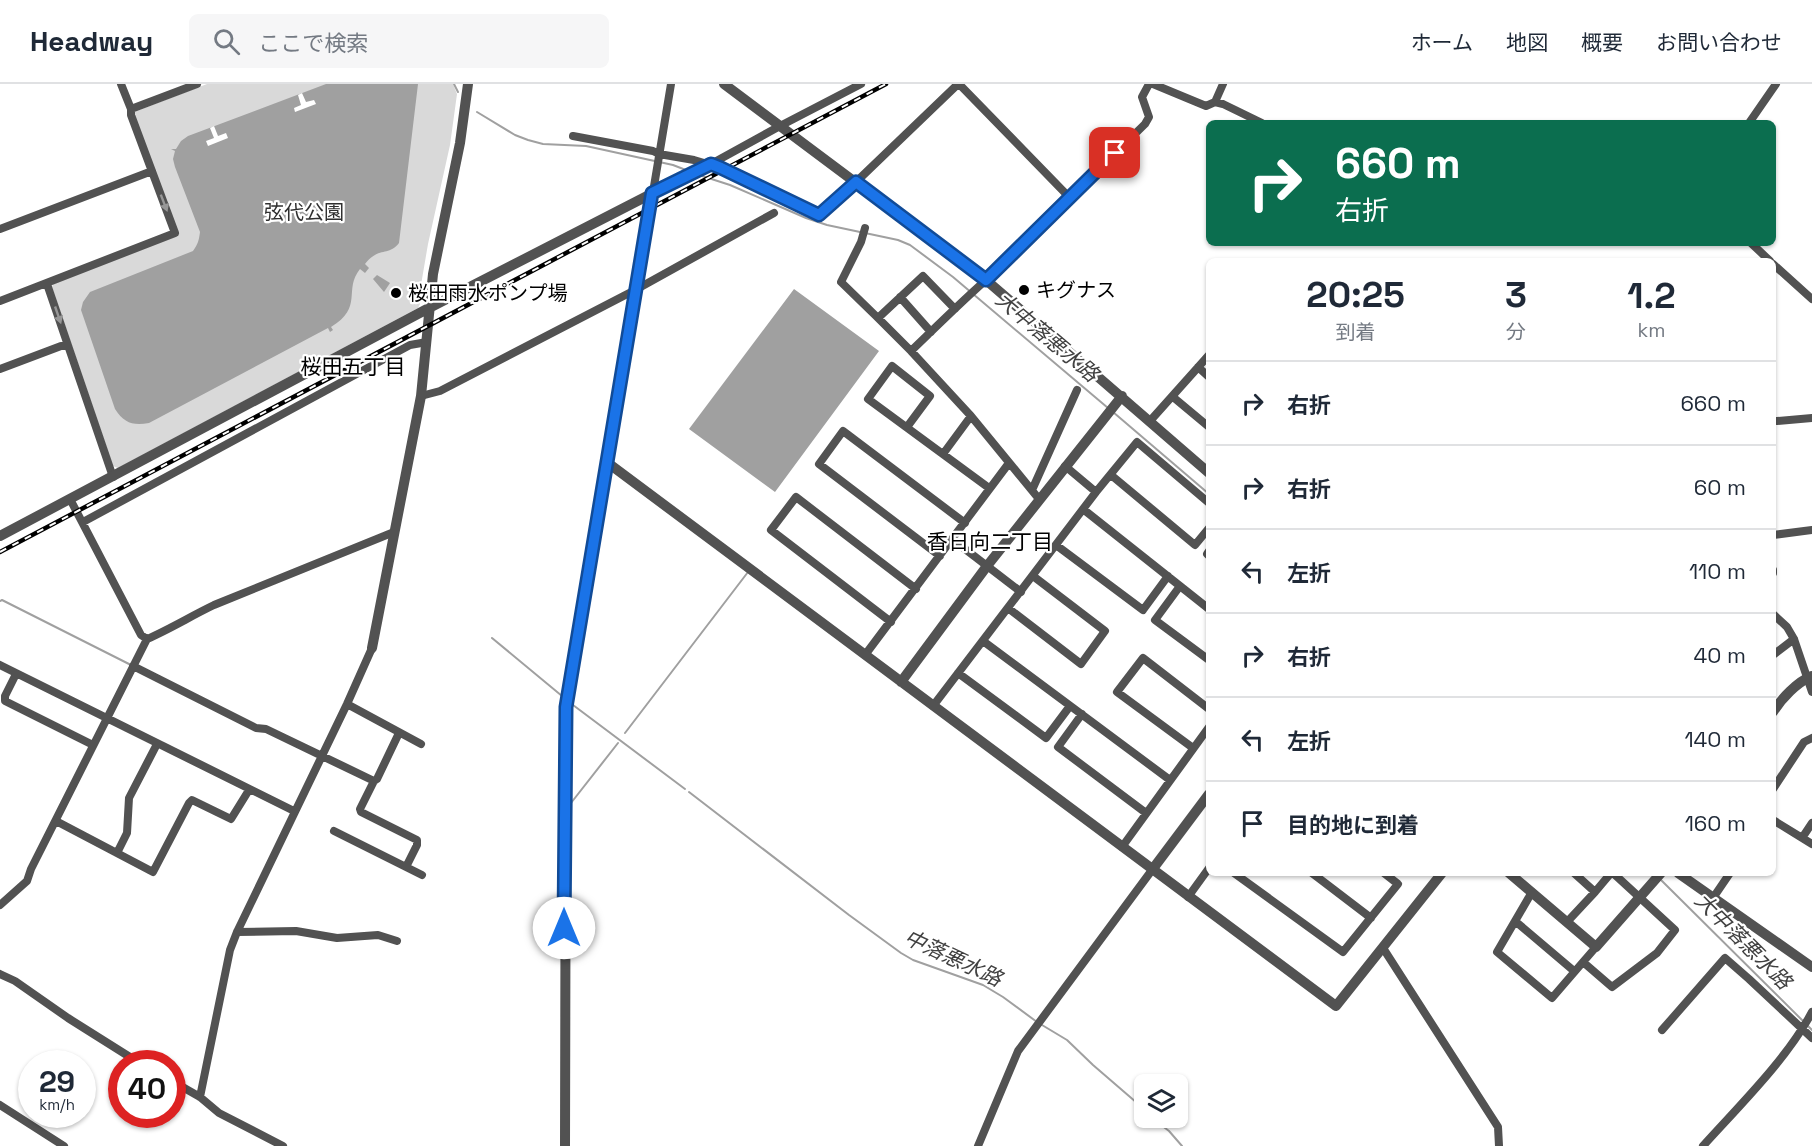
<!DOCTYPE html>
<html lang="ja">
<meta charset="utf-8">
<style>
body{margin:0;font-family:"Space Grotesk","Noto Sans JP",sans-serif;background:#f6f6f7;color:#1f2937;height:100vh;display:flex;flex-direction:column;font-size:22px;white-space:nowrap}
*{box-sizing:border-box;margin:0}
p{font-size:20px;color:#747a83}
.icon{flex:none;width:33px;height:33px;fill:none;stroke:currentColor;stroke-width:2;stroke-linecap:round;stroke-linejoin:round}
.map{position:relative;flex:1;overflow:hidden}
.panel{position:absolute;left:1206px;top:174px;width:570px;height:618px;display:flex;flex-direction:column;background:#fff;border-radius:9px;box-shadow:0 2px 4px #0004}
.panel>*{flex:none}
.hud{position:absolute;left:1206px;top:36px;width:570px;height:126px;border-radius:9px;box-shadow:0 2px 4px #0004;background:#0b6e4f;color:#fff;overflow:hidden}
.fabs{position:absolute;left:1134px;top:990px;display:grid;gap:12px}
.fabs a{display:grid;place-items:center;width:54px;height:54px;border-radius:9px;background:#fff;box-shadow:0 2px 4px #0004;font-size:30px}
.speed{position:absolute;left:18px;top:966px;display:flex;gap:12px;font-size:30px;font-weight:700;text-align:center}
.speed>*{display:grid;place-content:center;width:78px;height:78px;border-radius:50%;background:#fff;box-shadow:0 2px 4px #0004;line-height:1}
.speed small{font-size:15px;font-weight:400}
.speed .limit{border:9px solid #d22;background:#fff;color:#111}
.pin{position:absolute;display:grid;place-items:center;width:51px;height:51px;color:#fff;margin:-26px;border-radius:12px;box-shadow:0 3px 9px #0006}
.me{position:absolute;width:66px;margin:-33px;rotate:0deg;stroke-linejoin:round;filter:drop-shadow(0 0 4px #0008)}
.turn{display:flex;align-items:center;gap:21px;height:126px;padding:0 30px;font-size:27px}
.turn .icon{width:78px;height:78px;stroke-width:2.5}
.turn b{display:block;font-size:42px;line-height:51px}
.eta{display:flex;justify-content:space-evenly;align-items:center;height:102px;text-align:center}
.eta b{font-size:36px;font-weight:700;line-height:42px}
ul{padding:0;list-style:none}
li{display:flex;align-items:center;gap:18px;height:84px;padding:0 30px;border-top:2px solid #e0e1e3}
li div{flex:1}
li b{display:block;font-size:22px}
li em{font-style:normal}
header{display:flex;align-items:center;gap:36px;box-sizing:border-box;height:84px;padding:0 30px;background:#fff;border-bottom:2px solid #e0e1e3}
header strong{font-size:28px}
nav{display:flex;gap:33px;margin-inline-start:auto;font-size:21px}
.search{width:420px;height:54px;background:#f6f6f7;display:flex;align-items:center;gap:15px;box-sizing:border-box;padding:0 21px;border-radius:9px;color:#747a83;font-size:22px}
.map>svg:first-child{display:block}
</style>
<header>
<strong>Headway</strong>
<div class="search"><svg class="icon" aria-label="search" viewBox="0 0 24 24"><circle cx="10" cy="10" r="6"/><path d="M15 15l6 6"/></svg>ここで検索</div>
<nav><a>ホーム</a><a>地図</a><a>概要</a><a>お問い合わせ</a></nav>
</header>
<div class="map">
<svg width="1812" height="1062" viewBox="0 0 1812 1062">
<rect width="100%" height="100%" fill="#fff"/>
<path fill="#d9d9d9" d="M207,0H453L457,10L450,61L428,160L421,201L420,220L418,224L118,384L113,382L52,203L53,200L179,151L133,31L134,28Z"/>
<path fill="#a0a0a0" d="M326,0H418L399,159C388,173 379,162 365,180L369,184L365,189L360,185C343,206 364,223 331,243L333,246L330,248L328,244L149,339C133,342 124,339 115,325L81,226L83,218L90,208L193,167C198,160 199,156 200,148L175,83L173,75L175,67L171,65H176L181,57L188,52Z
M377,191L390,199L384,208L373,195Z
M794,205L879,267L775,408L689,345Z"/>
<path fill="#fff" d="M302,9L306,18L314,16L316,20L295,28L294,24L301,21L298,11Z
M214,42L218,52L226,49L228,54L208,62L206,57L214,54L210,44Z"/>
<g fill="none" stroke-linecap="round" stroke-linejoin="round">
<path stroke="#a0a0a0" stroke-width="2" d="M454,0L458,8
M477,28L515,51L528,56L543,60L586,62L673,81L691,88
M696,90L730,101L806,134L827,141L860,148
M865,149L898,156L910,161L953,193L1108,324
M1113,328L1209,410
M0,517L2,516L129,580
M492,554L562,612
M573,621L685,705
M625,649L748,488
M689,708L849,831L901,869L913,876L983,901L1003,913L1037,938
M571,719L618,659
M1660,795L1803,937
M1042,941L1067,956L1093,981L1144,1025
M1807,941L1812,946
M1152,1034L1169,1047L1182,1062"/>
<path stroke="#525252" stroke-width="8" d="M959,0L1070,114
M1153,0L1206,22L1215,18L1223,20L1262,39
M1215,18L1223,0
M131,25L197,0
M1749,39L1776,0
M573,52L653,67L659,70L694,76L721,84L818,131L856,98L958,0
M653,109L711,80L780,42L861,0
M865,144L861,158L841,198L878,234
M0,145L152,87
M1751,159L1770,177
M1773,180L1812,215
M47,200L113,393
M900,213L931,248
M0,217L175,149L131,31V25L121,0
M955,225L923,192L878,234L911,267C936,243 960,219 986,196L1145,40L1149,33L1142,13L1149,0
M911,267L971,332L1039,415
M1198,283L1209,293
M0,285L61,262H67
M421,312L440,307L637,205L774,129
M1173,313L1209,343
M1150,337L1209,271
M1777,337L1812,334
M907,343L930,312L892,282L868,315L989,404
M943,370L971,332
M608,379L671,0
M1065,382L1096,408
M1111,391L1195,461L1209,444
M1032,406L1077,306
M70,415L141,551L147,555
M1083,425L1209,525
M83,438L410,261L427,258
M1773,451L1812,446
M952,455L1021,508
M1056,461L1143,526L1168,492
M1209,467L1207,470L1209,472
M940,472L819,380L843,347L965,439
M1773,486V489
M1180,502L1155,536L1209,576
M1008,524L1081,580L1105,547L1033,492
M1773,530L1787,543L1794,555L1812,608
M891,538L771,446L796,413L916,505
M983,557L1170,696
M865,571L1009,379
M1773,571L1794,555
M0,581L294,727
M133,582L256,644L266,645L374,697L377,695L399,649
M958,589L1046,654L1070,622
M16,590L5,612V617L93,661
M347,620L421,660
M933,622L1096,408L1137,358L1209,419
M1082,630L1058,663L1146,729
M1193,664L1117,608L1143,574L1209,625
M374,697L360,725L361,728L417,756V761L406,783
M1773,705L1804,658L1812,654
M1773,736L1812,760
M56,737L153,788L189,719L192,716L231,735L249,706
M334,747L422,791
M1802,754L1812,739
M1122,763L1209,643
M117,769L127,749L129,714L157,660
M1234,789L1343,868L1398,800L1384,789
M1312,789L1371,834
M1532,808L1497,868L1552,914L1583,878
M1595,808L1611,789
M1188,813L1209,784
M1713,814L1730,789
M0,821L27,797L31,785L147,555C170,545 191,532 214,521L394,448
M1515,837L1574,887
M1567,838L1595,808L1574,789
M237,848L296,847L337,854L378,851L397,857
M1596,863L1583,878L1612,903L1657,869L1675,846L1613,789
M1383,864L1498,1043L1499,1062
M0,890L15,897L68,934L141,980
M1662,946L1725,874L1749,895L1812,954
M172,997L200,1013L219,1029L283,1062
M200,1013L230,866L237,848L347,620L372,564
M0,1021L64,1062
M978,1062L1018,967L1152,786
M1703,1062C1739,1022 1787,975 1812,928"/>
<path stroke="#525252" stroke-width="10" d="M724,0L986,196L1209,389
M0,452L429,224L653,109
M372,564L421,312L433,190L460,59L468,0
M901,598L987,482L1122,312
M1773,628C1781,615 1797,598 1812,592
M1152,786L1209,710
M1509,789L1596,863L1661,789
M1678,789L1812,883
M565,1062L566,623L592,459L608,379L1336,922L1442,789"/>
<defs>
<path id="rail" d="M0,468L886,0"/>
</defs>
<use href="#rail" stroke="#000" stroke-width="4.5"/>
<use href="#rail" stroke="#fff" stroke-width="2" stroke-dasharray="7" stroke-linecap="butt"/>
</g>
<defs><path id="oneway-solid" d="M-6-.8H1V-3.2L6.5 0L1 3.2V.8H-6Z" transform="scale(1.5)"/></defs>
<g fill="#979797">
<use href="#oneway-solid" transform="translate(164 119) rotate(69)"/>
<use href="#oneway-solid" transform="translate(58 231) rotate(71)"/>
</g>
<g fill="none" stroke-linecap="round" stroke-linejoin="round">
<defs>
<path id="route" d="M564,844L566,623L652,109L711,80L721,84L819,131L856,98L986,196L1115,69"/>
</defs>
<use href="#route" stroke="#114b97" stroke-width="15"/>
<use href="#route" stroke="#1a73e8" stroke-width="10"/>
</g>
<g fill="#000" stroke="#fff" stroke-width="2">
<circle cx="1024" cy="206" r="6"/>
<circle cx="396" cy="209" r="6"/>
</g>
<g text-anchor="middle" stroke-width="4.5" stroke-linejoin="round" paint-order="stroke">
<g font-size="20" fill="#303030" stroke="#fff">
<text x="304" y="135">弦代公園</text>
</g>
<g font-size="20" fill="#000" stroke="#fff" text-anchor="start">
<text x="1036" y="213">キグナス</text>
<text x="408" y="216">桜田雨水ポンプ場</text>
</g>
<g font-size="21" font-style="italic" fill="#414141" stroke="#fff">
<text transform="translate(1047 253) rotate(40)" y="7">大中落悪水路</text>
<text transform="translate(1743 857) rotate(45)" y="7">大中落悪水路</text>
<text transform="translate(953 874) rotate(25)" y="7">中落悪水路</text>
</g>
<g font-size="21" fill="#000" stroke="#fff">
<text x="353" y="290">桜田五丁目</text>
<text x="990" y="465">香日向二丁目</text>
</g>
</g>
</svg>
<div class="fabs">
<a><svg class="icon" aria-label="layers" viewBox="0 0 24 24"><path d="M12 4l9 5-9 5-9-5zM3 14l9 5 9-5"/></svg></a>
</div>
<div class="speed"><div>29<small>km/h</small></div><div class="limit">40</div></div>
<div class="pin" style="left:1115px;top:69px;background:#d93025"><svg class="icon" aria-label="arrive" viewBox="0 0 24 24"><path d="M6 21V4h12l-3 4 3 4H6"/></svg></div>
<svg class="me" style="left:564px;top:844px" viewBox="-20 -20 40 40"><circle r="19" fill="#fff"/><path d="M0-13L10 11 0 6-10 11z" fill="#1a73e8"/></svg>
<div class="hud">
<div class="turn"><svg class="icon" aria-label="right" viewBox="0 0 24 24"><path d="M7 20v-9h11M14 6l5 5-5 5"/></svg><div><b>660 m</b>右折</div></div>
</div>
<section class="panel">
<div class="eta">
<div><b>20:25</b><p>到着</p></div>
<div><b>3</b><p>分</p></div>
<div><b>1.2</b><p>km</p></div>
</div>
<ul>
<li><svg class="icon" aria-label="right" viewBox="0 0 24 24"><path d="M7 20v-9h11M14 6l5 5-5 5"/></svg><div><b>右折</b></div><em>660 m</em></li>
<li><svg class="icon" aria-label="right" viewBox="0 0 24 24"><path d="M7 20v-9h11M14 6l5 5-5 5"/></svg><div><b>右折</b></div><em>60 m</em></li>
<li><svg class="icon" aria-label="left" viewBox="0 0 24 24"><path d="M17 20v-9H6M10 6l-5 5 5 5"/></svg><div><b>左折</b></div><em>110 m</em></li>
<li><svg class="icon" aria-label="right" viewBox="0 0 24 24"><path d="M7 20v-9h11M14 6l5 5-5 5"/></svg><div><b>右折</b></div><em>40 m</em></li>
<li><svg class="icon" aria-label="left" viewBox="0 0 24 24"><path d="M17 20v-9H6M10 6l-5 5 5 5"/></svg><div><b>左折</b></div><em>140 m</em></li>
<li><svg class="icon" aria-label="arrive" viewBox="0 0 24 24"><path d="M6 21V4h12l-3 4 3 4H6"/></svg><div><b>目的地に到着</b></div><em>160 m</em></li>
</ul>
</section>
</div>
